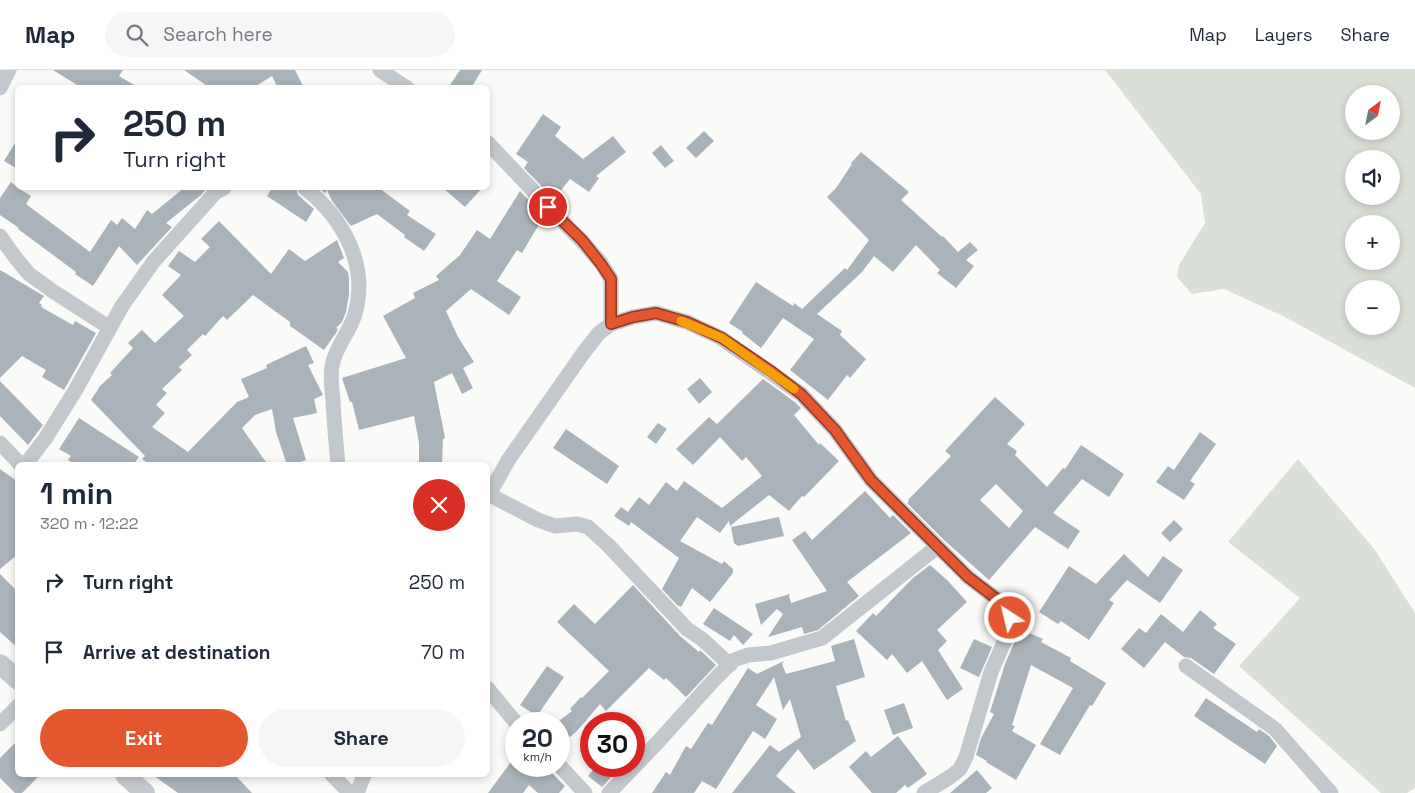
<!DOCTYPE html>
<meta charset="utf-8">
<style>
body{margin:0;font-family:"Space Grotesk",sans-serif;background:#f6f6f7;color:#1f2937;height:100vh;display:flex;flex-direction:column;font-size:19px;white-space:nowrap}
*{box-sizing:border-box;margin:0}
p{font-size:16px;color:#747a83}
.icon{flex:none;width:28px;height:28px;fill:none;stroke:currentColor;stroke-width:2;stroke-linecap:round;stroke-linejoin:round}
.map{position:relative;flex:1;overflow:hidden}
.sheet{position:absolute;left:15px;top:392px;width:475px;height:315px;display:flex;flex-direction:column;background:#fff;border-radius:8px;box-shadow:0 2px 8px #0003}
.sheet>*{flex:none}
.hud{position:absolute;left:15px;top:15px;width:475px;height:105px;border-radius:8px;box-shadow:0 2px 8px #0003;background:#fff;color:#1f2937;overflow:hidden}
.needle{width:32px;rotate:32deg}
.fabs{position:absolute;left:1345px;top:15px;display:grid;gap:10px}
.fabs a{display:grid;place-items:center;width:55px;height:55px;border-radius:50%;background:#fff;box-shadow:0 2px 8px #0003;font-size:25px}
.speed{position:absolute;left:505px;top:642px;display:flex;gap:10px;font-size:25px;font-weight:700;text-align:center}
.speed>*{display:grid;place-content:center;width:65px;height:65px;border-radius:50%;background:#fff;box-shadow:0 2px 8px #0003;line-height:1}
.speed small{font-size:12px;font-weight:400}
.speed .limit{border:8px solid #d22;background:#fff;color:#111}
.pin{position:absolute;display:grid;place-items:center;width:42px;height:42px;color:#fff;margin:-21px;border:2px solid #fff;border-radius:50%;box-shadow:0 1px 5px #0007}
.me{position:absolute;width:55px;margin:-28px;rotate:325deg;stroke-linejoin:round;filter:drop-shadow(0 0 4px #0008)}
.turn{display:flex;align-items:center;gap:18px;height:105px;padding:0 25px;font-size:22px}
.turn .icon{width:65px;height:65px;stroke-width:2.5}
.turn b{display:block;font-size:35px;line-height:42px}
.round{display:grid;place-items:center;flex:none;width:52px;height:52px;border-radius:26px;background:#f6f6f7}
.head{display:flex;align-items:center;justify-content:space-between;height:85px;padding:0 25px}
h1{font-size:30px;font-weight:800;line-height:38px}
.button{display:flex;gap:10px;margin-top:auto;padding:10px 25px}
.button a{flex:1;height:58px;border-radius:30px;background:#e4572e;color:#fff;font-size:20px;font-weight:800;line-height:58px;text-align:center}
.button a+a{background:#f6f6f7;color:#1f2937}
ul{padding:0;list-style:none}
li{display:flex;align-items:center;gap:15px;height:70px;padding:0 25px}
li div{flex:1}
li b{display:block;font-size:19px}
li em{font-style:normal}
header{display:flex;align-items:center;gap:30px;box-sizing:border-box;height:70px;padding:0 25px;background:#fff;border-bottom:1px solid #e0e1e3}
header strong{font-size:24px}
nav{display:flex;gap:28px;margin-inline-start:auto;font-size:18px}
.search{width:350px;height:45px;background:#f6f6f7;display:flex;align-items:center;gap:12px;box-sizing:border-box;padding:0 18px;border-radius:28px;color:#747a83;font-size:19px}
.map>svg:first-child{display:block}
</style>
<header>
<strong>Map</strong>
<div class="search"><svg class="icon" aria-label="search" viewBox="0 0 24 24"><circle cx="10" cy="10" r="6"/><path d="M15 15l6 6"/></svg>Search here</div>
<nav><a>Map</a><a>Layers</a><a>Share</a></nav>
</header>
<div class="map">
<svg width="1415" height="723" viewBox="0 0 1415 723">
<rect width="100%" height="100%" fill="#fafaf8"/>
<path fill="#dadfd7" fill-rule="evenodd" d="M1105,0H1415V318L1283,246L1224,219L1192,224L1177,207L1179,195L1205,153L1201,124ZM1354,24H1391V61H1354ZM1354,89H1391V126H1354ZM1354,154H1391V191H1354ZM1354,219H1391V256H1354Z
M1298,389L1375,480L1415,543V718L1407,723H1381L1239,596L1300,528L1228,472Z"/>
<path fill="#aab3b9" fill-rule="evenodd" d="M53,0H123L119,6L139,18H82Z
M184,0H295L304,18H278L272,6L253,18H210Z
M460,0H482L471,18H448Z
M543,44L561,57L555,66L583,89L613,66L626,82L596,106L599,108L589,122L570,109L554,129L524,98L528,92L516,84Z
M704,61L714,71L696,88L686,78Z
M18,68V99L4,91Z
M661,75L674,91L665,98L652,83Z
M861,82L909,122L901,130L942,167L943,166L958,182L970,172L978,180L966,190L974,196L956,218L937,203L940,200L916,175L893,202L874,186L862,202L817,244L842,261L840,265L866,289L850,308L847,305L828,330L790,300L814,269L783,248L761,278L742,263L743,262L729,253L756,212L793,236L794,233L802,239L845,198L847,200L869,170L827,127L836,118L852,94L851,93Z
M11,112L18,118L31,126L26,134L90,182L111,150L117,155L122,148L135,159L147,140L152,144L184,118H207L201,125L166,153L172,157L137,195L119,176L93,216L75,204L76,202L18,159L19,158L0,145V128Z
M272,118H296L298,125L314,139L306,152L267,126Z
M319,118H379L410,141L407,145L436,164L424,181L404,167L405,165L377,144L351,156L332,131L327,120L325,123Z
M443,118H482L465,137Z
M520,121L544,146L522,183L517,180L497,211L521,227L509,245L471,219L446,241L458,267L474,292L463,298L473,318L462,324L452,303L434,312L445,368L443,369L442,395H419V373L414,346L359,360L352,332H350L342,308L406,288L383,246L415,228L413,223L439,210L436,206L460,185L477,160L490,169Z
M219,151L271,204L289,179L305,191L337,170L344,188L338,192L348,202L349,209V225L346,242L342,252L336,258L338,259L336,263L324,280L290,256V252L253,225L227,250L223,246L205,266L203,264L187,280L192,285L179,297L182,300L162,319L167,323L156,335L165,343L152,357L188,382L237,332L249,327L241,309L267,298L266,295L306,276L314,293L308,295L323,325L314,329L317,343L293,348L306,390L291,395H287L276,362L272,339L255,345L242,358L268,395H151L142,389L145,386L91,330L100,316L112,305L110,303L133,278L128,273L142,260L155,273L184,246L162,225L181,205L168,196L179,181L195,192L210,177L201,169Z
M0,200L44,226L39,233L42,235L41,237L73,255L75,251L96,263L64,320L42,307L46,300L22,286L0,308Z
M700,308L712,322L699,334L687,319Z
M763,309L796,333L801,338L794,345L819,375L820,373L839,391L804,427L802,426L789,441L769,425L730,456L729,451L720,463L697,447L680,471L722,494L724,491L733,499V503L710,532L692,518L681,537L677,535L662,519L679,488L631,452L629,456L614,446L621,437L628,442L639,427L649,435L666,412L677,421L684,411L722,438L762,406L746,387L742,391L720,367L693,395L676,379L709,347L717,354Z
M0,311L43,355L28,375L0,346Z
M995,327L1025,354L1007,374L1017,381L1015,385L1047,417L1063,398L1065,399L1081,375L1124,404L1109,427L1082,409L1053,443L1080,461L1068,479L1035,457L989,510L945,471L907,433L909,431L908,430L951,386L945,381ZM996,414L1023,441L1009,458L980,430Z
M79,348L139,387L133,395H77L68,390L71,386L59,379Z
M658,353L667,359L656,374L647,367Z
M566,359L619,396L607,414L553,378Z
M1200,362L1216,374L1190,411L1195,414L1184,430L1156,412L1168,396L1174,400Z
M0,399L18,412V484L0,499Z
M865,421L890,448L893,445L911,463L847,512L859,526L818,560L804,564L802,557L768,567L783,544L777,539L761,555L755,534L790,524L789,526L791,533L827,521L792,470L805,461L812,470Z
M779,447L784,466L738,476L734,473L731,457Z
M1174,450L1183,459L1170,472L1161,463Z
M1124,484L1148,507L1163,486L1183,500L1160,533L1127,510L1109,530L1114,533L1089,570L1061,551L1058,554L1039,542L1069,496L1096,514Z
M930,495L948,511L967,532L937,560L947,571L938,580L963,619L947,630L922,591L907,603L892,584L887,590L856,561L873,543L876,546L913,508Z
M0,504L18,522V578L0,562Z
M633,515L680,566L699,582L700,580L716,595L686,627L666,608L664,610L649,598L606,641L600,634L577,661L559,676V651L572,641L570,639L581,627L582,628L609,601L557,552L574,534L595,554Z
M714,538L753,564L743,575L734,565L730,571L722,566L703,554Z
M1200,540L1217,554L1213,558L1236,574L1214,604L1191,588L1184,587L1165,572L1144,598L1121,579L1139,558L1146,563L1161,544L1183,562Z
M1020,559L1043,569L1041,572L1071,588L1070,591L1106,613L1092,636L1090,635L1060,685L1040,674L1073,618L1031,595L1012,655L1015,656L1012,661L1036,675L1016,710L986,692L987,691L976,685L981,668L994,644L990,642L1005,594Z
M854,569L865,607L836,616L846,651L848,650L856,671L814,700L798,679L776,706L796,723H732L770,675L779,682L801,667L790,629L783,640L774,607L756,635L777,649L765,669L753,661L716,719L702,711L694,723H652L666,702L670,705L686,676L691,679L708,653L712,655L748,598L757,604L784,591L782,594L786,604L835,591L831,576Z
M974,569L992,577L979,607L960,598Z
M547,596L564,607L537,646L520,635Z
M1206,628L1257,662L1259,659L1269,666L1277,676L1265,694L1194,646Z
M904,633L913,658L893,665L884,640Z
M898,666L927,704L908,718L905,715L896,723H872L849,697L866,681L871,687Z
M18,670V705H40L22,723H15L0,708V688Z
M516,685V696H541L549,702L550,701L565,716L559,723H538L529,715L523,723H488Z
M596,696H622L602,717L588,706Z
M977,700L992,718L986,723H950Z
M153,705H235L252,723H178Z"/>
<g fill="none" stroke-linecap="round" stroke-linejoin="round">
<path stroke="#c3c8cc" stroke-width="15" d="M380,0L407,18
M0,18L9,0
M488,73L557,146L582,171L601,193L611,209V254
M305,118C343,148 369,195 355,244C350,262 335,277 332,296C330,307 332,320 333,330C334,352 336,373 338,395
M0,166L15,187L29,204L54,222L110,258
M0,373L21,395
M25,395L45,369L75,321L122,236L154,191L216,122L224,118
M488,424L538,450L555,456L577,454L588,457L608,475L687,559L702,569L730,595
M488,426L509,389L584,282L599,263L611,254L633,247L656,243L687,252L721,268L801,324L835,360L871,410L968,507L1006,536L1010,548L1008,563L991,602L966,687L960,699L950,707L924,723
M1186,596L1275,659L1331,723
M488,619L517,654
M0,654L18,636
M559,695L585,723
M332,705L350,723
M357,723L364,705
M609,723L657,673L713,611L734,590L748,585L771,583L822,568L937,477"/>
<path stroke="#c3c8cc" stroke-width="20" d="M0,594L18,610
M125,705L145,723"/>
</g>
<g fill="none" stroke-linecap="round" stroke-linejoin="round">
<defs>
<path id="route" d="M548,137L582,170L601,194L611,209V254L633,247L656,243L687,252L722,268L771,301L801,324L835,360L871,410L968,507L1006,536L1010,548"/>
</defs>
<use href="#route" stroke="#94391e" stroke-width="12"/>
<use href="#route" stroke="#e4572e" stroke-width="9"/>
<path stroke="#f59e0b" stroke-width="9" d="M681,251L722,268L794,319"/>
</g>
</svg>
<div class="fabs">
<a><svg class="needle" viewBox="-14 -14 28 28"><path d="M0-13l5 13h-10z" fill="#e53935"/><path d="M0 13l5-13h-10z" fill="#747a83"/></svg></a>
<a><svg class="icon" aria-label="sound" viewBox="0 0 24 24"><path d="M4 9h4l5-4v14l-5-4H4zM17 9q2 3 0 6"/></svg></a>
<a>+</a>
<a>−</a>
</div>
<div class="speed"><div>20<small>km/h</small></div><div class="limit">30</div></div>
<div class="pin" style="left:548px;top:137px;background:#d93025"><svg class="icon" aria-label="arrive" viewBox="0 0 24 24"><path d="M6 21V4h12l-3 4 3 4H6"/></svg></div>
<svg class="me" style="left:1010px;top:548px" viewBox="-20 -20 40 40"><circle r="17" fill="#e4572e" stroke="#fff" stroke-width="3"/><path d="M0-11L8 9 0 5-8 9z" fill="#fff"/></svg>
<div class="hud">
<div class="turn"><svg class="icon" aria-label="right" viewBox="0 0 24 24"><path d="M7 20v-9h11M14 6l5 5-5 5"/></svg><div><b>250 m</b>Turn right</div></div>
</div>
<section class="sheet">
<div class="head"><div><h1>1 min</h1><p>320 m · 12:22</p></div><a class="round" style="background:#d93025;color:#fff"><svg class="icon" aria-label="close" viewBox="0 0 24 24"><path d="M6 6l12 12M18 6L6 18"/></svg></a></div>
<ul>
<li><svg class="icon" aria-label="right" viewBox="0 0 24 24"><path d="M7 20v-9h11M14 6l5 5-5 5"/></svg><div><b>Turn right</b></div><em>250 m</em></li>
<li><svg class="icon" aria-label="arrive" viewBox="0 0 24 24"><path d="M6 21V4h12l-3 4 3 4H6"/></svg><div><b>Arrive at destination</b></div><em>70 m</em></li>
</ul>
<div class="button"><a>Exit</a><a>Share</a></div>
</section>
</div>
